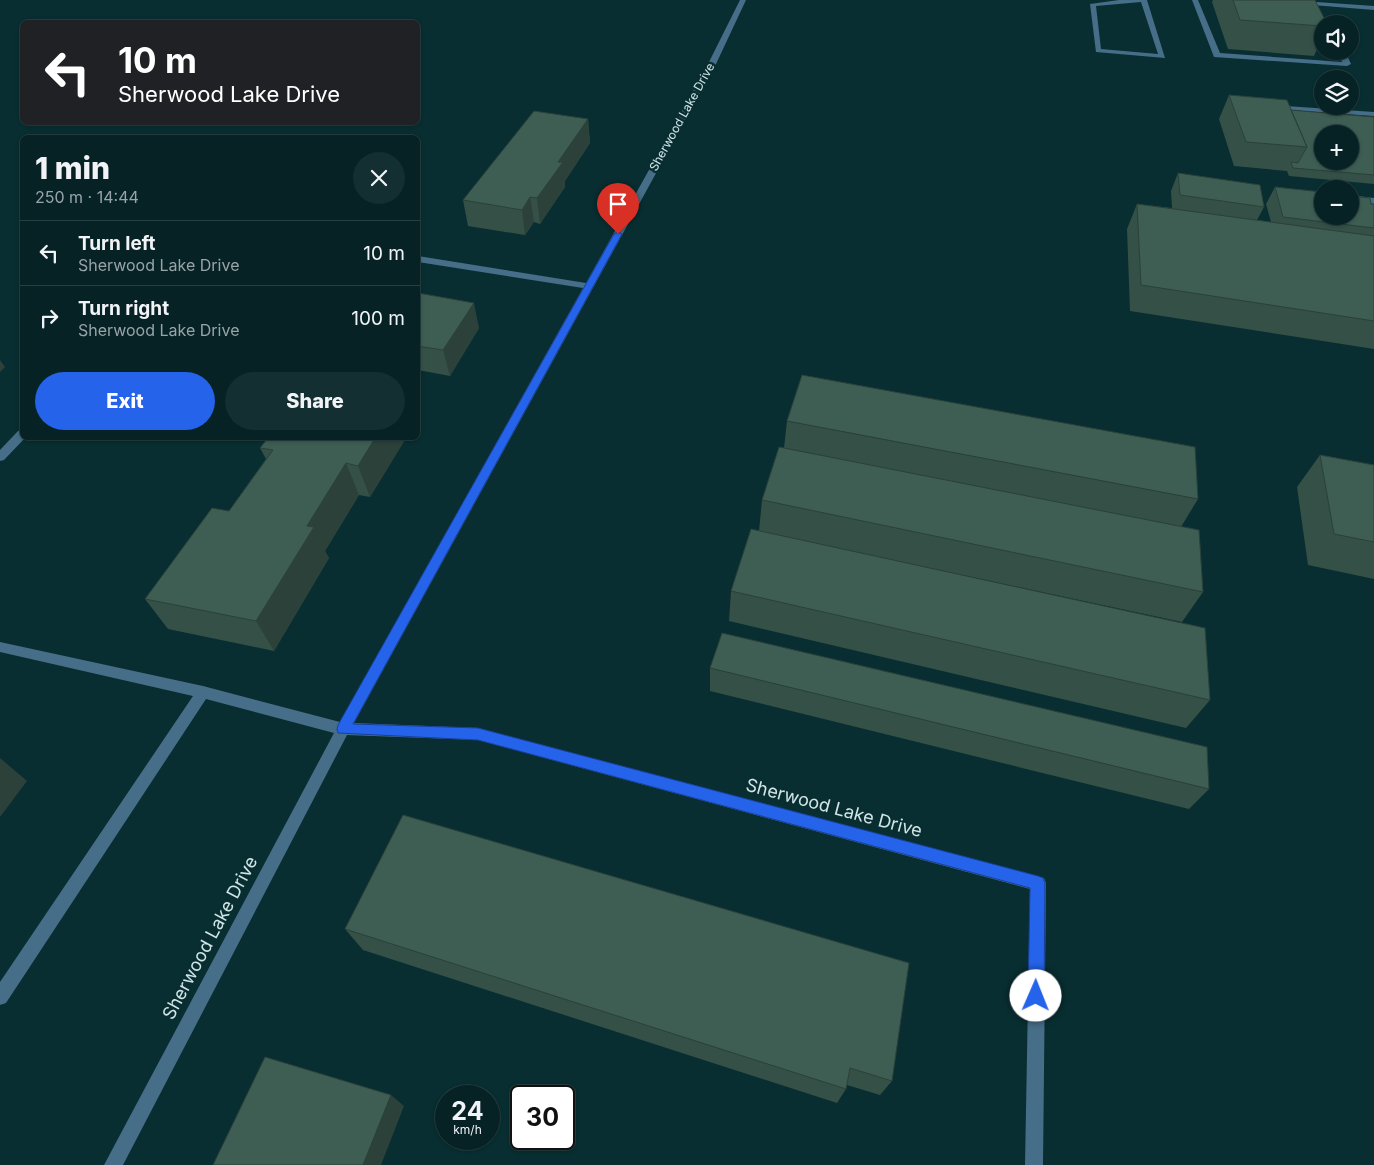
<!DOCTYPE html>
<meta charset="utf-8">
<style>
body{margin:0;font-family:Inter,sans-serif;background:#142f32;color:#f1f3f6;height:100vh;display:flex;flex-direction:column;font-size:19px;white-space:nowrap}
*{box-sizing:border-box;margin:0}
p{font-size:16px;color:#98a4a7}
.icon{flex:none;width:28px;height:28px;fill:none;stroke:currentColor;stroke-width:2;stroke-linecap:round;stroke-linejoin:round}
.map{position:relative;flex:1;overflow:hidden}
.panel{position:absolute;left:20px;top:135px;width:400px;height:305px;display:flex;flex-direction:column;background:#062225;border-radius:8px;box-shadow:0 1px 4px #0004,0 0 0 1px #273f42}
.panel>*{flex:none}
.banner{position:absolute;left:20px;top:20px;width:400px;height:105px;border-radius:8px;box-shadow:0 1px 4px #0004,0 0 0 1px #273f42;background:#202124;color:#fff;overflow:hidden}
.tools{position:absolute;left:1314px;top:15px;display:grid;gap:10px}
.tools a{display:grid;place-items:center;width:45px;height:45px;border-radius:50%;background:#062225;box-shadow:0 1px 4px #0004,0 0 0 1px #273f42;font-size:25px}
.speed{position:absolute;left:435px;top:1085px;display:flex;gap:10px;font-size:25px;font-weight:700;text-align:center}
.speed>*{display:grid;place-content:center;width:65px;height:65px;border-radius:50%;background:#062225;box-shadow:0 1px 4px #0004,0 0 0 1px #273f42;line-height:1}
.speed small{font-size:12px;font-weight:400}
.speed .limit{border:2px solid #111;border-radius:8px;background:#fff;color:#111}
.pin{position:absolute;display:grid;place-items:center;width:42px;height:42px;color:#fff;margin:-51px -21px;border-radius:50% 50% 50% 0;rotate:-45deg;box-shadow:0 0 5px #0007}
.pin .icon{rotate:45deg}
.me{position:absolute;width:55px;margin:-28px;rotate:1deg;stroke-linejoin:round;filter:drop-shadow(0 0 4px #0008)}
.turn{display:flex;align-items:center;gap:18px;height:105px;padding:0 15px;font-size:22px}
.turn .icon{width:65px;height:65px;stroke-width:2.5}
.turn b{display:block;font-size:35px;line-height:42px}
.round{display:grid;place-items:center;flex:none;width:52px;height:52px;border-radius:26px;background:#142f32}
.head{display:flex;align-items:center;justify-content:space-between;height:85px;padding:0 15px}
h1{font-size:30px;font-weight:800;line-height:38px}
.cta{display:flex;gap:10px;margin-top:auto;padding:10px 15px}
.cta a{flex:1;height:58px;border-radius:30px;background:#2563eb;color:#fff;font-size:20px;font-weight:800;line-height:58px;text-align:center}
.cta a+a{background:#142f32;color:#f1f3f6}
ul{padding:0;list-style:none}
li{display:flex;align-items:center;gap:15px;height:65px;padding:0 15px;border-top:1px solid #273f42}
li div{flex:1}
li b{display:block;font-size:19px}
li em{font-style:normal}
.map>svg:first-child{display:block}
</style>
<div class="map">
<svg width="1374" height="1165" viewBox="0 0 1374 1165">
<rect width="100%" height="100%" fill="#082e31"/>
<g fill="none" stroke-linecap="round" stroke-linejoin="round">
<path fill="#466e88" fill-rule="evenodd" d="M1119,0H1147L1165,58L1096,52L1090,4ZM1141,2L1158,54L1101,49L1096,6Z
M1192,0H1198L1220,53L1342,62L1338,51H1345L1351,64L1347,66L1214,57Z
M1302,1L1374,6V10L1300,4L1299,3Z
M1271,105L1374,112V116L1274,109L1270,107Z
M1350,195L1374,198V204L1350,201Z"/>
<path fill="#466e88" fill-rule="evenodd" d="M740,0H746L716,64L354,723L478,728L1044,878L1046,883L1043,1165H1025L1030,889L478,740L347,735L123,1165H104L334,733L206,699L6,1003L0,1005V982L193,696L0,652V642L203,686L340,722L583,288L418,262V256L586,283L708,64Z
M22,430V438H25L4,460L0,461V450L18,431Z"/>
</g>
<path fill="#355047" d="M1213,0H1315L1322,24V38L1314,56L1228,49L1212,2Z
M1229,95L1291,110L1374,117V184L1289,176L1287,171L1234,166L1219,119Z
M588,119L590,143L565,181V187L540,224L534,222L525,235L468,226L463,200Z
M1178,173L1264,207L1257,220L1271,222L1266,204L1275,187L1374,204V349L1130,311L1127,229L1137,204L1172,208L1171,191Z
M418,293L479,328L450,376L418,370Z
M787,421L1198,499L1181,527L1203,592L1182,622L962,575L1210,700L1186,728L729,621L731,591L759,531L762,500L784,448Z
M268,438H406L370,497L359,495L325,551L329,558L274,651L168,629L145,599L229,511L266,459L260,448Z
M1320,455L1374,465V579L1308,565L1297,487Z
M710,668L1209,789L1189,809L710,691Z
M403,815L892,1081L880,1095L847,1085L846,1089L837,1103L363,950L345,929Z"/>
<path fill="#2b413a" d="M588,119L590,143L565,181V187L540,224L537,198L558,162Z
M530,197L534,222L525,235L522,210Z
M474,303L479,328L450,376L443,350Z
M0,360L5,367L0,372Z
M375,438H406L370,497L358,466Z
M346,463L359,495L325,551L329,558L274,651L256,621L307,526Z
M0,758L27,781L0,817Z
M391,1095L404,1106L381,1165H363Z"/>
<path fill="#3e5d53" stroke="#2b413a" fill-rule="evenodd" d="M1233,0H1315L1327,24H1322V26L1240,20Z
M1229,95L1287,100L1307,147L1246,142Z
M1291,110L1374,117V175L1293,168L1291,162L1298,163L1307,147ZM1322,134H1350V161H1322Z
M534,111L588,119L558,162H563L537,198L530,197L522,210L463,200Z
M1178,173L1260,185L1264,207L1180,195Z
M1275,187L1322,192V216H1350V196L1370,198L1371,204H1374V228L1283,217Z
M1137,204L1374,236V321L1141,285Z
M418,293L474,303L443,350L418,346Z
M802,375L1195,447L1198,499L787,421Z
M268,438H375L358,466L346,463L307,526L314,527L256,621L145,599L212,508L229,511L273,450L260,448Z
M779,447L1199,530L1203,592L762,500Z
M1320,455L1374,465V542L1334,534Z
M751,529L1205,628L1210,700L731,591Z
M722,633L1207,747L1209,789L710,668Z
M403,815L909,963L892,1081L850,1068L846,1089L345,929Z
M265,1057L391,1095L363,1165H213Z"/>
<path fill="#2563eb" stroke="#184099" d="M618,232L622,234L353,724L478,728L1038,876L1043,878L1045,883L1044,996L1041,1001L1036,1003L1031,1001L1028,996L1030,888L478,740L338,733L337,729L338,725L614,234Z"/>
<g text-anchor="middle" stroke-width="5" stroke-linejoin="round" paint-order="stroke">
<g font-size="12" fill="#d1e5e7" stroke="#082e31">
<text transform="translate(682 117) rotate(-61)" y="4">Sherwood Lake Drive</text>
</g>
<g font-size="18" fill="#d1e5e7" stroke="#082e31">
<text transform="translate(834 808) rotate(15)" y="6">Sherwood Lake Drive</text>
<text transform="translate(210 938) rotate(-62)" y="6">Sherwood Lake Drive</text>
</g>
</g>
</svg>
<div class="tools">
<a><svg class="icon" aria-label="sound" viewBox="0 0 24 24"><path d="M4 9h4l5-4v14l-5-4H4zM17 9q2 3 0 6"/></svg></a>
<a><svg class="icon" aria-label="layers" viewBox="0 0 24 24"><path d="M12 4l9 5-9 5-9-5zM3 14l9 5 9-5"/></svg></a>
<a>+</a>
<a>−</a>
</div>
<div class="speed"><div>24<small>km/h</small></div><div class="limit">30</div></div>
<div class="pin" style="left:618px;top:234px;background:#d93025"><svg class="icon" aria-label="arrive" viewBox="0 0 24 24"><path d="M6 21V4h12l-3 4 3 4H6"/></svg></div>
<svg class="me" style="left:1036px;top:996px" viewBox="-20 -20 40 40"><circle r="19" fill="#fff"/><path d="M0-13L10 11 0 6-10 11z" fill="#2563eb"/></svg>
<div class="banner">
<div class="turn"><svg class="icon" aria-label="left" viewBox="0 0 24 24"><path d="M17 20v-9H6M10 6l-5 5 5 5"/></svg><div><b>10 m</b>Sherwood Lake Drive</div></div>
</div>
<section class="panel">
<div class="head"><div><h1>1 min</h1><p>250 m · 14:44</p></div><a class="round"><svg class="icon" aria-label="close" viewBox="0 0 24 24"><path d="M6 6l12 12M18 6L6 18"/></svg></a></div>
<ul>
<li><svg class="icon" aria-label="left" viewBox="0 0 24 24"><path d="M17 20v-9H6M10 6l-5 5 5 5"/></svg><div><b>Turn left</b><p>Sherwood Lake Drive</p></div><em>10 m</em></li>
<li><svg class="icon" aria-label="right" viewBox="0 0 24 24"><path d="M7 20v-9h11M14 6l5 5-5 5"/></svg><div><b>Turn right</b><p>Sherwood Lake Drive</p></div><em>100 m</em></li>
</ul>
<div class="cta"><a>Exit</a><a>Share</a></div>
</section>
</div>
